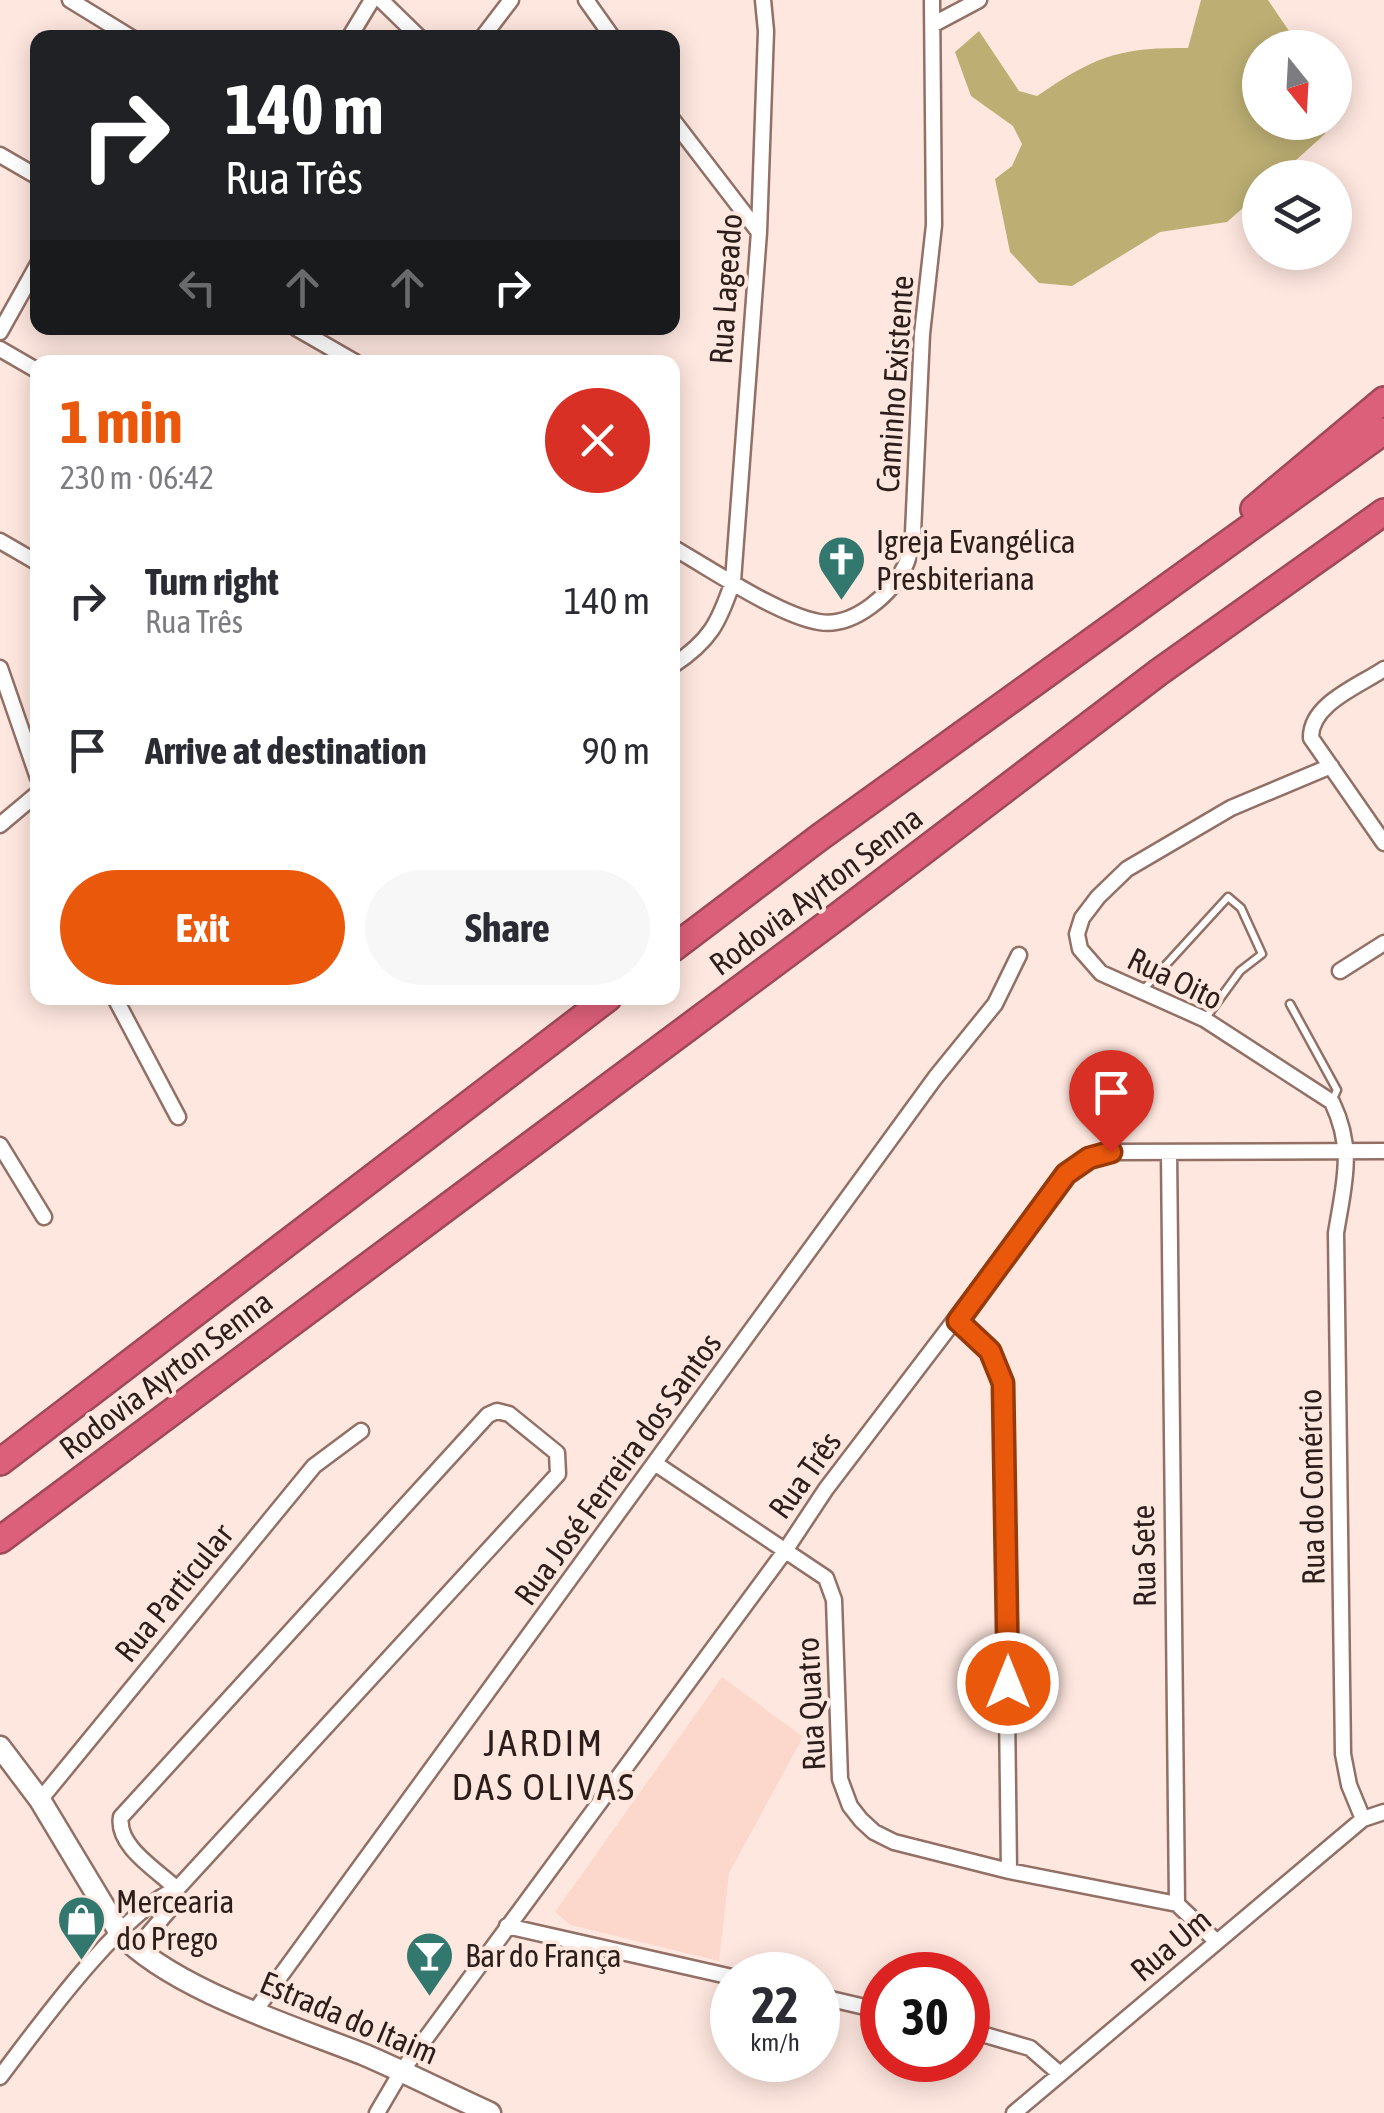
<!DOCTYPE html>
<meta charset="utf-8">
<style>
body{margin:0;font-family:"Asap Condensed",sans-serif;background:#f7f7f7;color:#2b2b33;height:100vh;display:flex;flex-direction:column;font-size:38px;white-space:nowrap}
*{box-sizing:border-box;margin:0}
p{font-size:32px;color:#7c7c81}
.icon{flex:none;width:55px;height:55px;fill:none;stroke:currentColor;stroke-width:2;stroke-linecap:round;stroke-linejoin:round}
.map{position:relative;flex:1;overflow:hidden}
.side{position:absolute;left:30px;top:355px;width:650px;height:650px;display:flex;flex-direction:column;background:#fff;border-radius:20px;box-shadow:0 5px 25px #0003}
.side>*{flex:none}
.guide{position:absolute;left:30px;top:30px;width:650px;height:305px;border-radius:20px;box-shadow:0 5px 25px #0003;background:#202124;color:#fff;overflow:hidden}
.needle{width:65px;rotate:162deg}
.fabs{position:absolute;left:1242px;top:30px;display:grid;gap:20px}
.fabs a{display:grid;place-items:center;width:110px;height:110px;border-radius:50%;background:#fff;box-shadow:0 5px 25px #0003;font-size:50px}
.speed{position:absolute;left:710px;top:1952px;display:flex;gap:20px;font-size:50px;font-weight:700;text-align:center}
.speed>*{display:grid;place-content:center;width:130px;height:130px;border-radius:50%;background:#fff;box-shadow:0 5px 25px #0003;line-height:1}
.speed small{font-size:25px;font-weight:400}
.speed .limit{border:15px solid #d22;background:#fff;color:#111}
.pin{position:absolute;display:grid;place-items:center;width:85px;height:85px;color:#fff;margin:-102px -42px;border-radius:50% 50% 50% 0;rotate:-45deg;box-shadow:0 0 10px #0007}
.pin .icon{rotate:45deg}
.me{position:absolute;width:110px;margin:-55px;rotate:0deg;stroke-linejoin:round;filter:drop-shadow(0 0 8px #0008)}
.turn{display:flex;align-items:center;gap:35px;height:210px;padding:0 30px;font-size:45px}
.turn .icon{width:130px;height:130px;stroke-width:2.5}
.turn b{display:block;font-size:70px;line-height:85px}
.lanes{display:flex;align-items:center;height:95px;padding:0 30px;background:#0003;justify-content:center;gap:50px;direction:ltr}
.lanes .off{opacity:.35}
.round{display:grid;place-items:center;flex:none;width:105px;height:105px;border-radius:52px;background:#f7f7f7}
.headline{display:flex;align-items:center;justify-content:space-between;height:170px;padding:0 30px}
h1{font-size:60px;font-weight:700;line-height:75px;color:#ea580c}
.action{display:flex;gap:20px;margin-top:auto;padding:20px 30px}
.action a{flex:1;height:115px;border-radius:60px;background:#ea580c;color:#fff;font-size:40px;font-weight:700;line-height:115px;text-align:center}
.action a+a{background:#f7f7f7;color:#2b2b33}
ul{padding:0;list-style:none}
li{display:flex;align-items:center;gap:30px;height:150px;padding:0 30px}
li div{flex:1}
li b{display:block;font-size:38px}
li em{font-style:normal}
.map>svg:first-child{display:block}
</style>
<div class="map">
<svg width="1384" height="2113" viewBox="0 0 1384 2113">
<rect width="100%" height="100%" fill="#fee7df"/>
<path fill="#fcd7cb" d="M722,1677L803,1737L729,1873L719,1961L571,1925L555,1912Z"/>
<path fill="#bdaf73" d="M1201,0H1268L1300,47L1260,48V122L1325,123V134L1277,177L1260,178V193L1227,222L1160,232L1072,286L1039,283L1010,252L995,179L1012,166L1022,144L1013,126L971,96L955,52L979,31L1019,91L1037,96C1094,57 1118,47 1188,48Z"/>
<g fill="none" stroke-linecap="round" stroke-linejoin="round">
<defs>
<path id="lane" d="M1142,991L1228,897L1241,908L1262,954L1240,971L1205,1019
M1290,1004L1337,1090L1332,1101"/>
<path id="street" d="M70,0L132,38
M381,0L420,38
M586,0L613,38
M934,24L979,0
M349,38L372,0
M482,38L511,0
M672,119L758,231
M0,155L38,177
M296,328L355,362
M0,332L38,264
M0,349L38,371
M0,541L38,563
M672,547C711,569 778,615 819,622C854,628 893,593 906,564C910,555 911,543 913,533L922,334L934,225L932,0
M672,666C710,641 719,623 733,581L759,232L766,31L763,0
M0,668L38,778
M1384,669C1359,686 1310,704 1311,738L1384,843
M1331,766L1231,808L1127,869L1098,897L1082,918L1077,934L1080,949L1101,973L1204,1019L1332,1102C1355,1150 1344,1183 1336,1233L1343,1754L1349,1785L1363,1819
M0,825L38,793
M1340,971L1384,943
M115,998L178,1117
M0,1145L44,1217
M1169,1152L1177,1904L1217,1942
M958,1321L990,1351L1003,1383L1009,1871
M656,1464L826,1578L834,1600L840,1779L850,1806L861,1820L874,1832L894,1842L1009,1871L1177,1904
M40,1800L314,1466L361,1431
M507,1926L732,1977
M135,1950L170,1909L177,1889
M818,1996L882,2011
M255,2011L935,1078L995,1004L1019,955
M968,2030L1030,2048L1060,2074
M0,2077C38,2027 121,1911 177,1889L558,1474L557,1453L509,1414L497,1411L488,1415L121,1817C116,1846 157,1870 177,1889
M377,2113L401,2072L785,1551L826,1489L1066,1174L1089,1158L1111,1152L1384,1151
M1014,2113L1363,1819L1384,1812"/>
<path id="secondary" d="M0,1747L40,1800L120,1933C172,1989 292,2026 365,2055C407,2073 448,2094 490,2113"/>
<path id="highway" d="M1254,509L1384,400
M672,949L820,837L1384,431
M0,1462L608,998
M0,1540L838,916L1159,672L1384,512"/>
</defs>
<use href="#lane" stroke="#927066" stroke-width="11"/>
<use href="#street" stroke="#927066" stroke-width="19"/>
<use href="#secondary" stroke="#927066" stroke-width="25"/>
<use href="#highway" stroke="#9f4958" stroke-width="30"/>
<use href="#lane" stroke="#fff" stroke-width="6"/>
<use href="#street" stroke="#fff" stroke-width="14"/>
<use href="#secondary" stroke="#fff" stroke-width="20"/>
<use href="#highway" stroke="#dd607a" stroke-width="25"/>
</g>
<g fill="none" stroke-linecap="round" stroke-linejoin="round">
<defs>
<path id="route" d="M1008,1683L1003,1383L990,1351L958,1321L1066,1174L1089,1158L1111,1152"/>
</defs>
<use href="#route" stroke="#983908" stroke-width="25"/>
<use href="#route" stroke="#ea580c" stroke-width="18"/>
</g>
<defs>
<symbol id="church-pin" viewBox="-11 -11 22 30"><path d="M0 17L-7.5 6A9.5 9.5 0 1 1 7.5 6Z" fill="#33786e" stroke="#fee7df"/><path d="M-1.2-6h2.4v3.5h3.3v2.4h-3.3V6h-2.4V-.1h-3.3v-2.4h3.3Z" fill="#fff"/></symbol>
<symbol id="shop-pin" viewBox="-11 -11 22 30"><path d="M0 17L-7.5 6A9.5 9.5 0 1 1 7.5 6Z" fill="#33786e" stroke="#fee7df"/><path d="M-5-2.5h2.3a2.7 3.5 0 0 1 5.4 0H5L5.5 6h-11ZM-1.5-2.5h3a1.5 2.3 0 0 0-3 0Z" fill="#fff"/></symbol>
<symbol id="bar-pin" viewBox="-11 -11 22 30"><path d="M0 17L-7.5 6A9.5 9.5 0 1 1 7.5 6Z" fill="#33786e" stroke="#fee7df"/><path d="M-6-5H6L.8 .8V4.5H3.5V6h-7V4.5H-.8V.8Z" fill="#fff"/></symbol>
</defs>
<g fill-rule="evenodd">
<use href="#church-pin" x="814" y="532" width="55" height="75"/>
<use href="#shop-pin" x="54" y="1892" width="55" height="75"/>
<use href="#bar-pin" x="402" y="1928" width="55" height="75"/>
</g>
<g text-anchor="middle" stroke-width="8" stroke-linejoin="round" paint-order="stroke">
<g font-size="32" fill="#2c1e1a" stroke="#fee7df">
<text transform="translate(726 289) rotate(-86)" y="11">Rua Lageado</text>
<text transform="translate(895 384) rotate(-86)" y="11">Caminho Existente</text>
<text transform="translate(816 891) rotate(-37)" y="11">Rodovia Ayrton Senna</text>
<text transform="translate(1175 979) rotate(26)" y="11">Rua Oito</text>
<text transform="translate(166 1375) rotate(-37)" y="11">Rodovia Ayrton Senna</text>
<text transform="translate(618 1469) rotate(-54)" y="11">Rua José Ferreira dos Santos</text>
<text transform="translate(805 1475) rotate(-54)" y="11">Rua Três</text>
<text transform="translate(1312 1487) rotate(-91)" y="11">Rua do Comércio</text>
<text transform="translate(1144 1556) rotate(-91)" y="11">Rua Sete</text>
<text transform="translate(174 1593) rotate(-51)" y="11">Rua Particular</text>
<text transform="translate(811 1704) rotate(-93)" y="11">Rua Quatro</text>
<text transform="translate(1171 1945) rotate(-40)" y="11">Rua Um</text>
<text transform="translate(349 2018) rotate(23)" y="11">Estrada do Itaim</text>
</g>
<g font-size="32" fill="#2c1e1a" stroke="#fee7df" text-anchor="start">
<text x="876" y="553">Igreja Evangélica<tspan x="876" dy="37">Presbiteriana</tspan></text>
<text x="116" y="1913">Mercearia<tspan x="116" dy="37">do Prego</tspan></text>
<text x="465" y="1967">Bar do França</text>
</g>
<g font-size="38" letter-spacing="2.5" fill="#2c1e1a" stroke="#fee7df">
<text x="544" y="1756">JARDIM<tspan x="544" dy="44">DAS OLIVAS</tspan></text>
</g>
</g>
</svg>
<div class="fabs">
<a><svg class="needle" viewBox="-14 -14 28 28"><path d="M0-13l5 13h-10z" fill="#e53935"/><path d="M0 13l5-13h-10z" fill="#7c7c81"/></svg></a>
<a><svg class="icon" aria-label="layers" viewBox="0 0 24 24"><path d="M12 4l9 5-9 5-9-5zM3 14l9 5 9-5"/></svg></a>
</div>
<div class="speed"><div>22<small>km/h</small></div><div class="limit">30</div></div>
<div class="pin" style="left:1111px;top:1152px;background:#d93025"><svg class="icon" aria-label="arrive" viewBox="0 0 24 24"><path d="M6 21V4h12l-3 4 3 4H6"/></svg></div>
<svg class="me" style="left:1008px;top:1683px" viewBox="-20 -20 40 40"><circle r="17" fill="#ea580c" stroke="#fff" stroke-width="3"/><path d="M0-11L8 9 0 5-8 9z" fill="#fff"/></svg>
<div class="guide">
<div class="turn"><svg class="icon" aria-label="right" viewBox="0 0 24 24"><path d="M7 20v-9h11M14 6l5 5-5 5"/></svg><div><b>140 m</b>Rua Três</div></div>
<div class="lanes"><svg class="icon off" aria-label="left" viewBox="0 0 24 24"><path d="M17 20v-9H6M10 6l-5 5 5 5"/></svg><svg class="icon off" aria-label="ahead" viewBox="0 0 24 24"><path d="M12 20V5M6 11l6-6 6 6"/></svg><svg class="icon off" aria-label="ahead" viewBox="0 0 24 24"><path d="M12 20V5M6 11l6-6 6 6"/></svg><svg class="icon" aria-label="right" viewBox="0 0 24 24"><path d="M7 20v-9h11M14 6l5 5-5 5"/></svg></div>
</div>
<section class="side">
<div class="headline"><div><h1>1 min</h1><p>230 m · 06:42</p></div><a class="round" style="background:#d93025;color:#fff"><svg class="icon" aria-label="close" viewBox="0 0 24 24"><path d="M6 6l12 12M18 6L6 18"/></svg></a></div>
<ul>
<li><svg class="icon" aria-label="right" viewBox="0 0 24 24"><path d="M7 20v-9h11M14 6l5 5-5 5"/></svg><div><b>Turn right</b><p>Rua Três</p></div><em>140 m</em></li>
<li><svg class="icon" aria-label="arrive" viewBox="0 0 24 24"><path d="M6 21V4h12l-3 4 3 4H6"/></svg><div><b>Arrive at destination</b></div><em>90 m</em></li>
</ul>
<div class="action"><a>Exit</a><a>Share</a></div>
</section>
</div>
